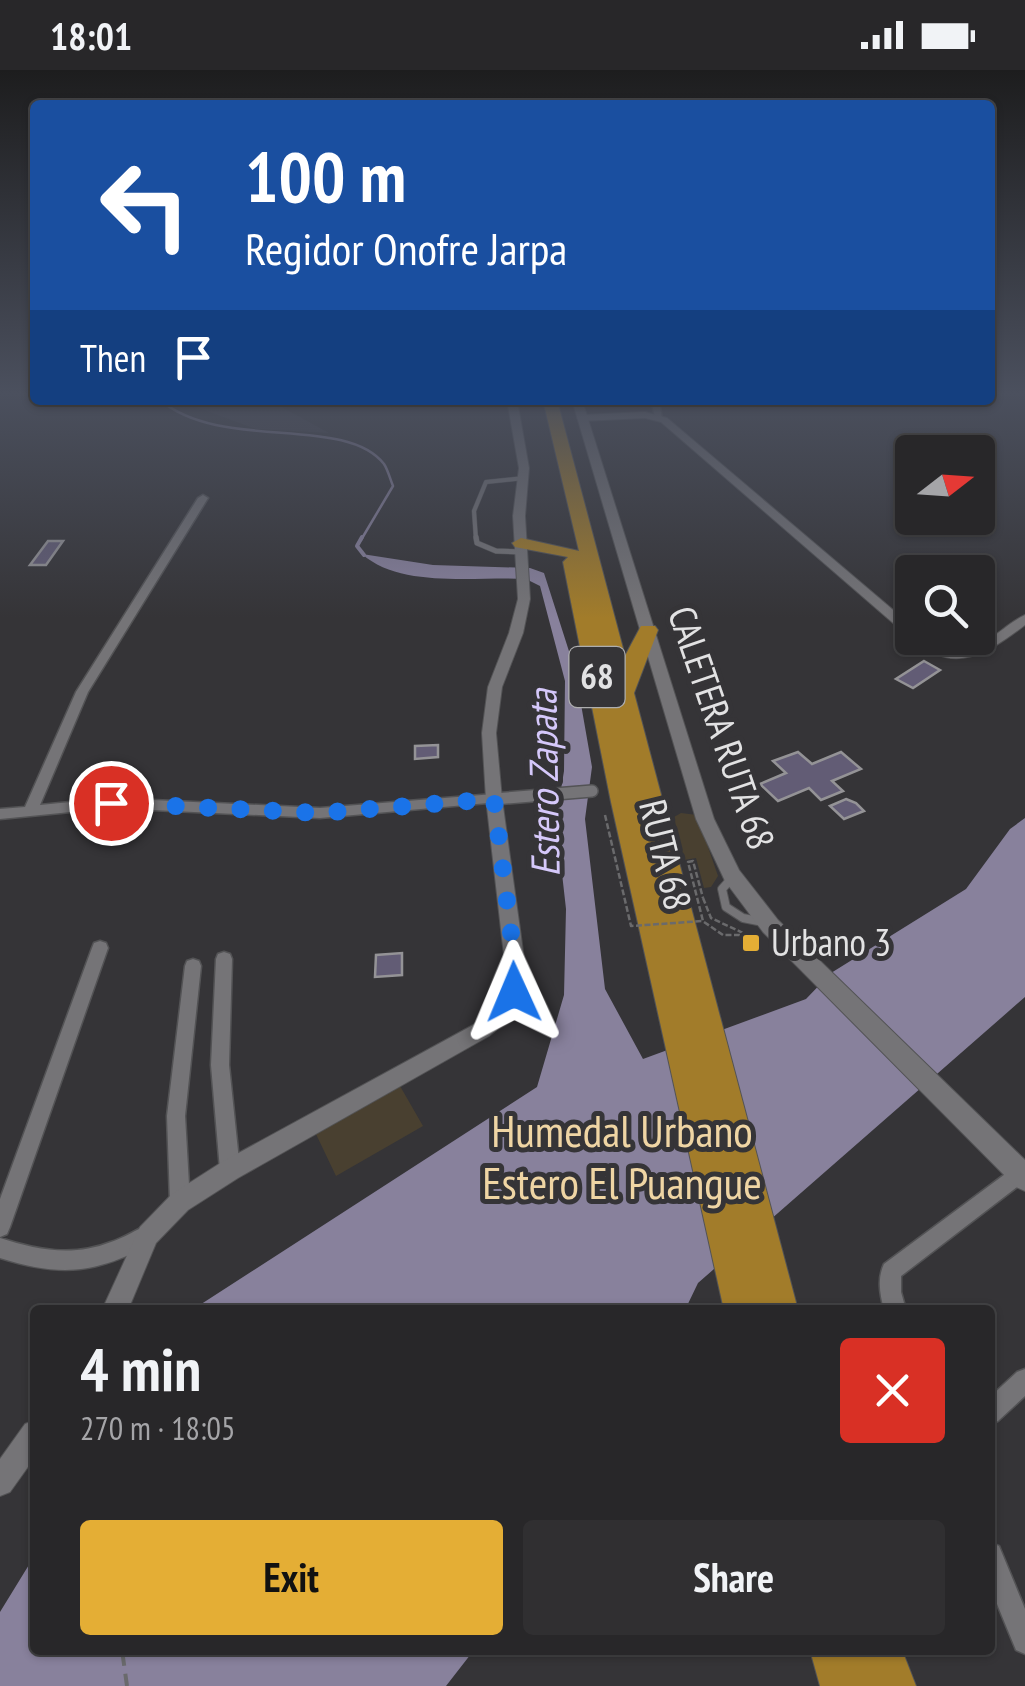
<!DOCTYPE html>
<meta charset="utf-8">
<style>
body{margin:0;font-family:"PT Sans Narrow",sans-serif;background:#302f31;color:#f1f3f6;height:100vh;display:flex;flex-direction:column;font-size:38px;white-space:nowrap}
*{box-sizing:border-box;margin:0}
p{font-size:32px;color:#a5a5a8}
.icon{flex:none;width:55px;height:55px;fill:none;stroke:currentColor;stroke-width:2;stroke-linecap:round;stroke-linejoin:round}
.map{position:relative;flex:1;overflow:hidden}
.details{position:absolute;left:30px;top:1235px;width:965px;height:350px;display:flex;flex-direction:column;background:#282729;border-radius:10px;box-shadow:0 2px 8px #0004,0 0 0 2px #444446}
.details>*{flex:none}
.guide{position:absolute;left:30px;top:30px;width:965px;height:305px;border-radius:10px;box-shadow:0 2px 8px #0004,0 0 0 2px #444446;background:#1a4fa0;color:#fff;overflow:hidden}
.needle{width:65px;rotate:73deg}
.fabs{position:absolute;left:895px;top:365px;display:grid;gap:20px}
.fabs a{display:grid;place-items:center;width:100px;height:100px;border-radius:10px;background:#282729;box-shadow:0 2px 8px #0004,0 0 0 2px #444446;font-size:50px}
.pin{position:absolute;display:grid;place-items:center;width:85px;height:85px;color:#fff;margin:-42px;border:5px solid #fff;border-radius:50%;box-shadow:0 2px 10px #0007}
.me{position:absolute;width:110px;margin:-55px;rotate:359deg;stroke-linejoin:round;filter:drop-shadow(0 0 8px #0008)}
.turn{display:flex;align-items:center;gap:35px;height:210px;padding:0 50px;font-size:45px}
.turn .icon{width:130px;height:130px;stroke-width:2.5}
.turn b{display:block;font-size:70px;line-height:85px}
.then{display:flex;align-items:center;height:95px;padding:0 50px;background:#0003;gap:20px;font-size:38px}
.round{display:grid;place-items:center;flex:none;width:105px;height:105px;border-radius:10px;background:#302f31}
.head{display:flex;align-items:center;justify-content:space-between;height:170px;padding:0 50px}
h1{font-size:60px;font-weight:600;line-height:75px}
.cta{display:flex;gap:20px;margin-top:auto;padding:20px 50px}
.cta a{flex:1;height:115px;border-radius:10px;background:#e4ae35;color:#111;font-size:40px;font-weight:600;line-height:115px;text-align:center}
.cta a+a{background:#302f31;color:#f1f3f6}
.status{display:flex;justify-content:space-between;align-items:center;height:70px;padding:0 50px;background:#282729;direction:ltr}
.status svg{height:28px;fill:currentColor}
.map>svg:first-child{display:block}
</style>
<div class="status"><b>18:01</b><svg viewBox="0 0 49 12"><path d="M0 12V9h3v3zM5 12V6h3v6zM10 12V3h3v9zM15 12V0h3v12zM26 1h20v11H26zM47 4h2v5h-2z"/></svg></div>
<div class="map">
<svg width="1025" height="1616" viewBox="0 0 1025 1616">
<rect width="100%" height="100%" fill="#353437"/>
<path fill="#403e46" d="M177,330H269L329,363L256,359Z"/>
<path fill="#494030" d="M681,743L697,745L718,806L711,817L704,818L696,788L684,790L674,747Z
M400,1016L423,1056L336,1106L315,1062Z"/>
<path fill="#88819c" d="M362,484L433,495L530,498L544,503L575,600L592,697L585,749L605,919L643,989L806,929L831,903L966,819L1010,759L1025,748V927L698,1213L685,1240H192L537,1017L564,925L566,839L556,750L564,701L565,611L540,516L526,509C477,506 401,519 362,484Z
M35,1485V1580H474L446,1616H0V1542Z"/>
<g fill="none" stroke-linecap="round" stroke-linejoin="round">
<path stroke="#88819c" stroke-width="2.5" d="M160,330C222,382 345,344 384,394C388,400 390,409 393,416L361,470"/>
<path stroke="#88819c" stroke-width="4" d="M362,467L357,476L364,485"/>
</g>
<path fill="#625c75" stroke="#949396" stroke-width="2.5" d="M48,471H63L46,495H30Z
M924,591L940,600L913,618L896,609Z
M438,675V687L415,689V676Z
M798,682L812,694L841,682L861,699L832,711L843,721L821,730L809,718L778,731L760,714L786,703L773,691Z
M846,729L856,733L864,741L844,749L830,736Z
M402,883V905L375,907L376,885Z"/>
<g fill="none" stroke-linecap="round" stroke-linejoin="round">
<defs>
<path id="service-far2" d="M476,470L474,441L486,412L524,408"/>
<path id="service-far1" d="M476,467L477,473L496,481L522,482"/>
<path id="service" d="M732,808L722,819L726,837L743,848L763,852"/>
<path id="pedestrian" d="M494,729L592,721"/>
<path id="minor" d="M651,330H659L662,349L655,347Z
M203,425L208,428L88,622L40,735L111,728L320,738L494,724L501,729L499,732L320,748L111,738L0,749V739L25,737L76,622L198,428Z
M100,871L106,873L108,878L10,1157L7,1164L0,1167V1129L92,878L94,873Z
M224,882L230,884L232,889L229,995L240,1100L237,1107L230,1110L223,1107L220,1100L211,995L216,889L218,884Z
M193,889L199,891L201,896L185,1046L190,1132L187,1139L180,1142L173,1139L170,1132L167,1046L185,896L187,891Z
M1020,1093L1025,1095V1111L901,1206V1222L906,1240H884C880,1224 877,1209 884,1194Z
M148,1155L155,1158L158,1165L155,1172C98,1203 63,1208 0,1188V1168C37,1180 73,1187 111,1172C124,1168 135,1160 148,1155Z
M1025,1299V1326L998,1351L990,1355V1327L1017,1302Z
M990,1472L999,1476L1025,1539V1584L1016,1580L990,1517Z"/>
<path id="tertiary" d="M507,330H517L529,398L525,446L530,529L523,563L502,617L496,663L502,729L526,903C523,930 510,950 489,966L238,1108L188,1140L156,1173L128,1240H102L140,1157L172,1124L222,1092L475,954L499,929L506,903L486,729L482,663L488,617L509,563L518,529L513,446L519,398Z
M645,342L667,348L912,556V566L907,565L661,352L645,348L582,351L577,348L582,345Z
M1025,545V555C988,583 953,607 912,568C931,567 934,577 951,580C980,586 1002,555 1025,545Z
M35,1350V1387L10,1422L0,1426V1389L25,1354Z"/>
<path id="secondary" d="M572,330H582L714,749L739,800L778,850L1025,1090V1121L1016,1117L763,862L725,811L696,749Z"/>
<path id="motorway" d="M543,330H557L625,586L641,556H655L658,560L634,623L798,1240H724L611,732L563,492L568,487L515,477L512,473L521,468L579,481Z
M810,1580H902L916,1616H820Z"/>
</defs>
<use href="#service-far2" stroke="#535355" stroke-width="5"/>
<use href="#service-far1" stroke="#535355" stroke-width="6"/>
<use href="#service" stroke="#535355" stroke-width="10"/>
<use href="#pedestrian" stroke="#535355" stroke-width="14"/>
<use href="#minor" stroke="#535355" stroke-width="3"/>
<use href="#tertiary" stroke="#535355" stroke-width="2"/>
<use href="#secondary" stroke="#535355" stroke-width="2"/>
<use href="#motorway" stroke="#535355" stroke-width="2"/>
<path stroke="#6a6a6c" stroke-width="2.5" stroke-dasharray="6 2.5" stroke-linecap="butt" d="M703,828L711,848L758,870
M704,852L723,865H746"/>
<path stroke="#6a6a6c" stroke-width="4" stroke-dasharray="16 8" stroke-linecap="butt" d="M122,1580L127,1616"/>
<use href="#service-far2" stroke="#757477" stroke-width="4"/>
<use href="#service-far1" stroke="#757477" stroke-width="5"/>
<use href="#service" stroke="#757477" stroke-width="8"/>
<use href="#pedestrian" stroke="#757477" stroke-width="11"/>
<use href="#minor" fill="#757477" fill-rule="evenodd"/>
<use href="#tertiary" fill="#757477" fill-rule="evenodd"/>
<use href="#secondary" fill="#757477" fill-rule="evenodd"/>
<use href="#motorway" fill="#a27c2a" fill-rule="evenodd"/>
<path stroke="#6a6a6c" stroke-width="2.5" stroke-dasharray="6 2.5" stroke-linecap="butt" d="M520,330H568
M605,745L631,856L703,851L688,792L693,791L703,828"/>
</g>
<linearGradient id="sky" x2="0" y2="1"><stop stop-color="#1d1d1e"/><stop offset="0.59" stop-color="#4b505e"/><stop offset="1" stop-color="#4b505e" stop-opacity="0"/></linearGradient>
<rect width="1025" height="548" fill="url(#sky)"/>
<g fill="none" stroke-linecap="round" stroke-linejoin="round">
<path stroke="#1a73e8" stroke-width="18" stroke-dasharray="0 32.4" d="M111,733L320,743L494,729L516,902L514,922"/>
</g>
<rect fill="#e4ae35" stroke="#353437" stroke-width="4" x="741" y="863" width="20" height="20" rx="5"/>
<g text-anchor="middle" stroke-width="10" stroke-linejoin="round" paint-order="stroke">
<rect fill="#353437" stroke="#aeaeaf" stroke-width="2.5" x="569.5" y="577" width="55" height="60" rx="8"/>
<g font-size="35" font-weight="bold" fill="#e2e2e3">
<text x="597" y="619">68</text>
</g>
<g font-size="38" fill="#e2e2e3" stroke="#353437">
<text transform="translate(721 658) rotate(71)" y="13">CALETERA RUTA 68</text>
<text transform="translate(665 785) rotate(76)" y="13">RUTA 68</text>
</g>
<g font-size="38" fill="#e2e2e3" stroke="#353437" text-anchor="start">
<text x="771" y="886">Urbano 3</text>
</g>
<g font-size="40" font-style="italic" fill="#d5c8fa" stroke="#353437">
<text transform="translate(544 713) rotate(-91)" y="14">Estero Zapata</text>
</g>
<g font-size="45" fill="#efd5a4" stroke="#353437">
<text x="622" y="1077">Humedal Urbano<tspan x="622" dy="52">Estero El Puangue</tspan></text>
</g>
</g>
</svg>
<div class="fabs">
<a><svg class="needle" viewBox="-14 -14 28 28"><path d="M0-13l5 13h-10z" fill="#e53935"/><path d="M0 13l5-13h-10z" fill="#a5a5a8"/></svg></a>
<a><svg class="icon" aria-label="search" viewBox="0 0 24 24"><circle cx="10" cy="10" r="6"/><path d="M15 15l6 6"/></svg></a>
</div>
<div class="pin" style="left:111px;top:733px;background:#d93025"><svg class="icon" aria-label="arrive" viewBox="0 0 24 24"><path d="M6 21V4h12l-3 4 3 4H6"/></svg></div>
<svg class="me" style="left:514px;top:922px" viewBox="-20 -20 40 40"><path d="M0-17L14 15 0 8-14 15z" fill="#1a73e8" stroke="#fff" stroke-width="4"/></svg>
<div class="guide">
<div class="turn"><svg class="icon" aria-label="left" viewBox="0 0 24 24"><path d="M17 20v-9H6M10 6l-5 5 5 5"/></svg><div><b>100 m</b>Regidor Onofre Jarpa</div></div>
<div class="then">Then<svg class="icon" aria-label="arrive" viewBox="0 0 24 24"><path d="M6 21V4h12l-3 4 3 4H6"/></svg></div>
</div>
<section class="details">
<div class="head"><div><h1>4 min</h1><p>270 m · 18:05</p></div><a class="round" style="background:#d93025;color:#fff"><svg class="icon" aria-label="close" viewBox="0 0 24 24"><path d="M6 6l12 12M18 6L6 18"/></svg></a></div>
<div class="cta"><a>Exit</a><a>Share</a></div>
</section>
</div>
